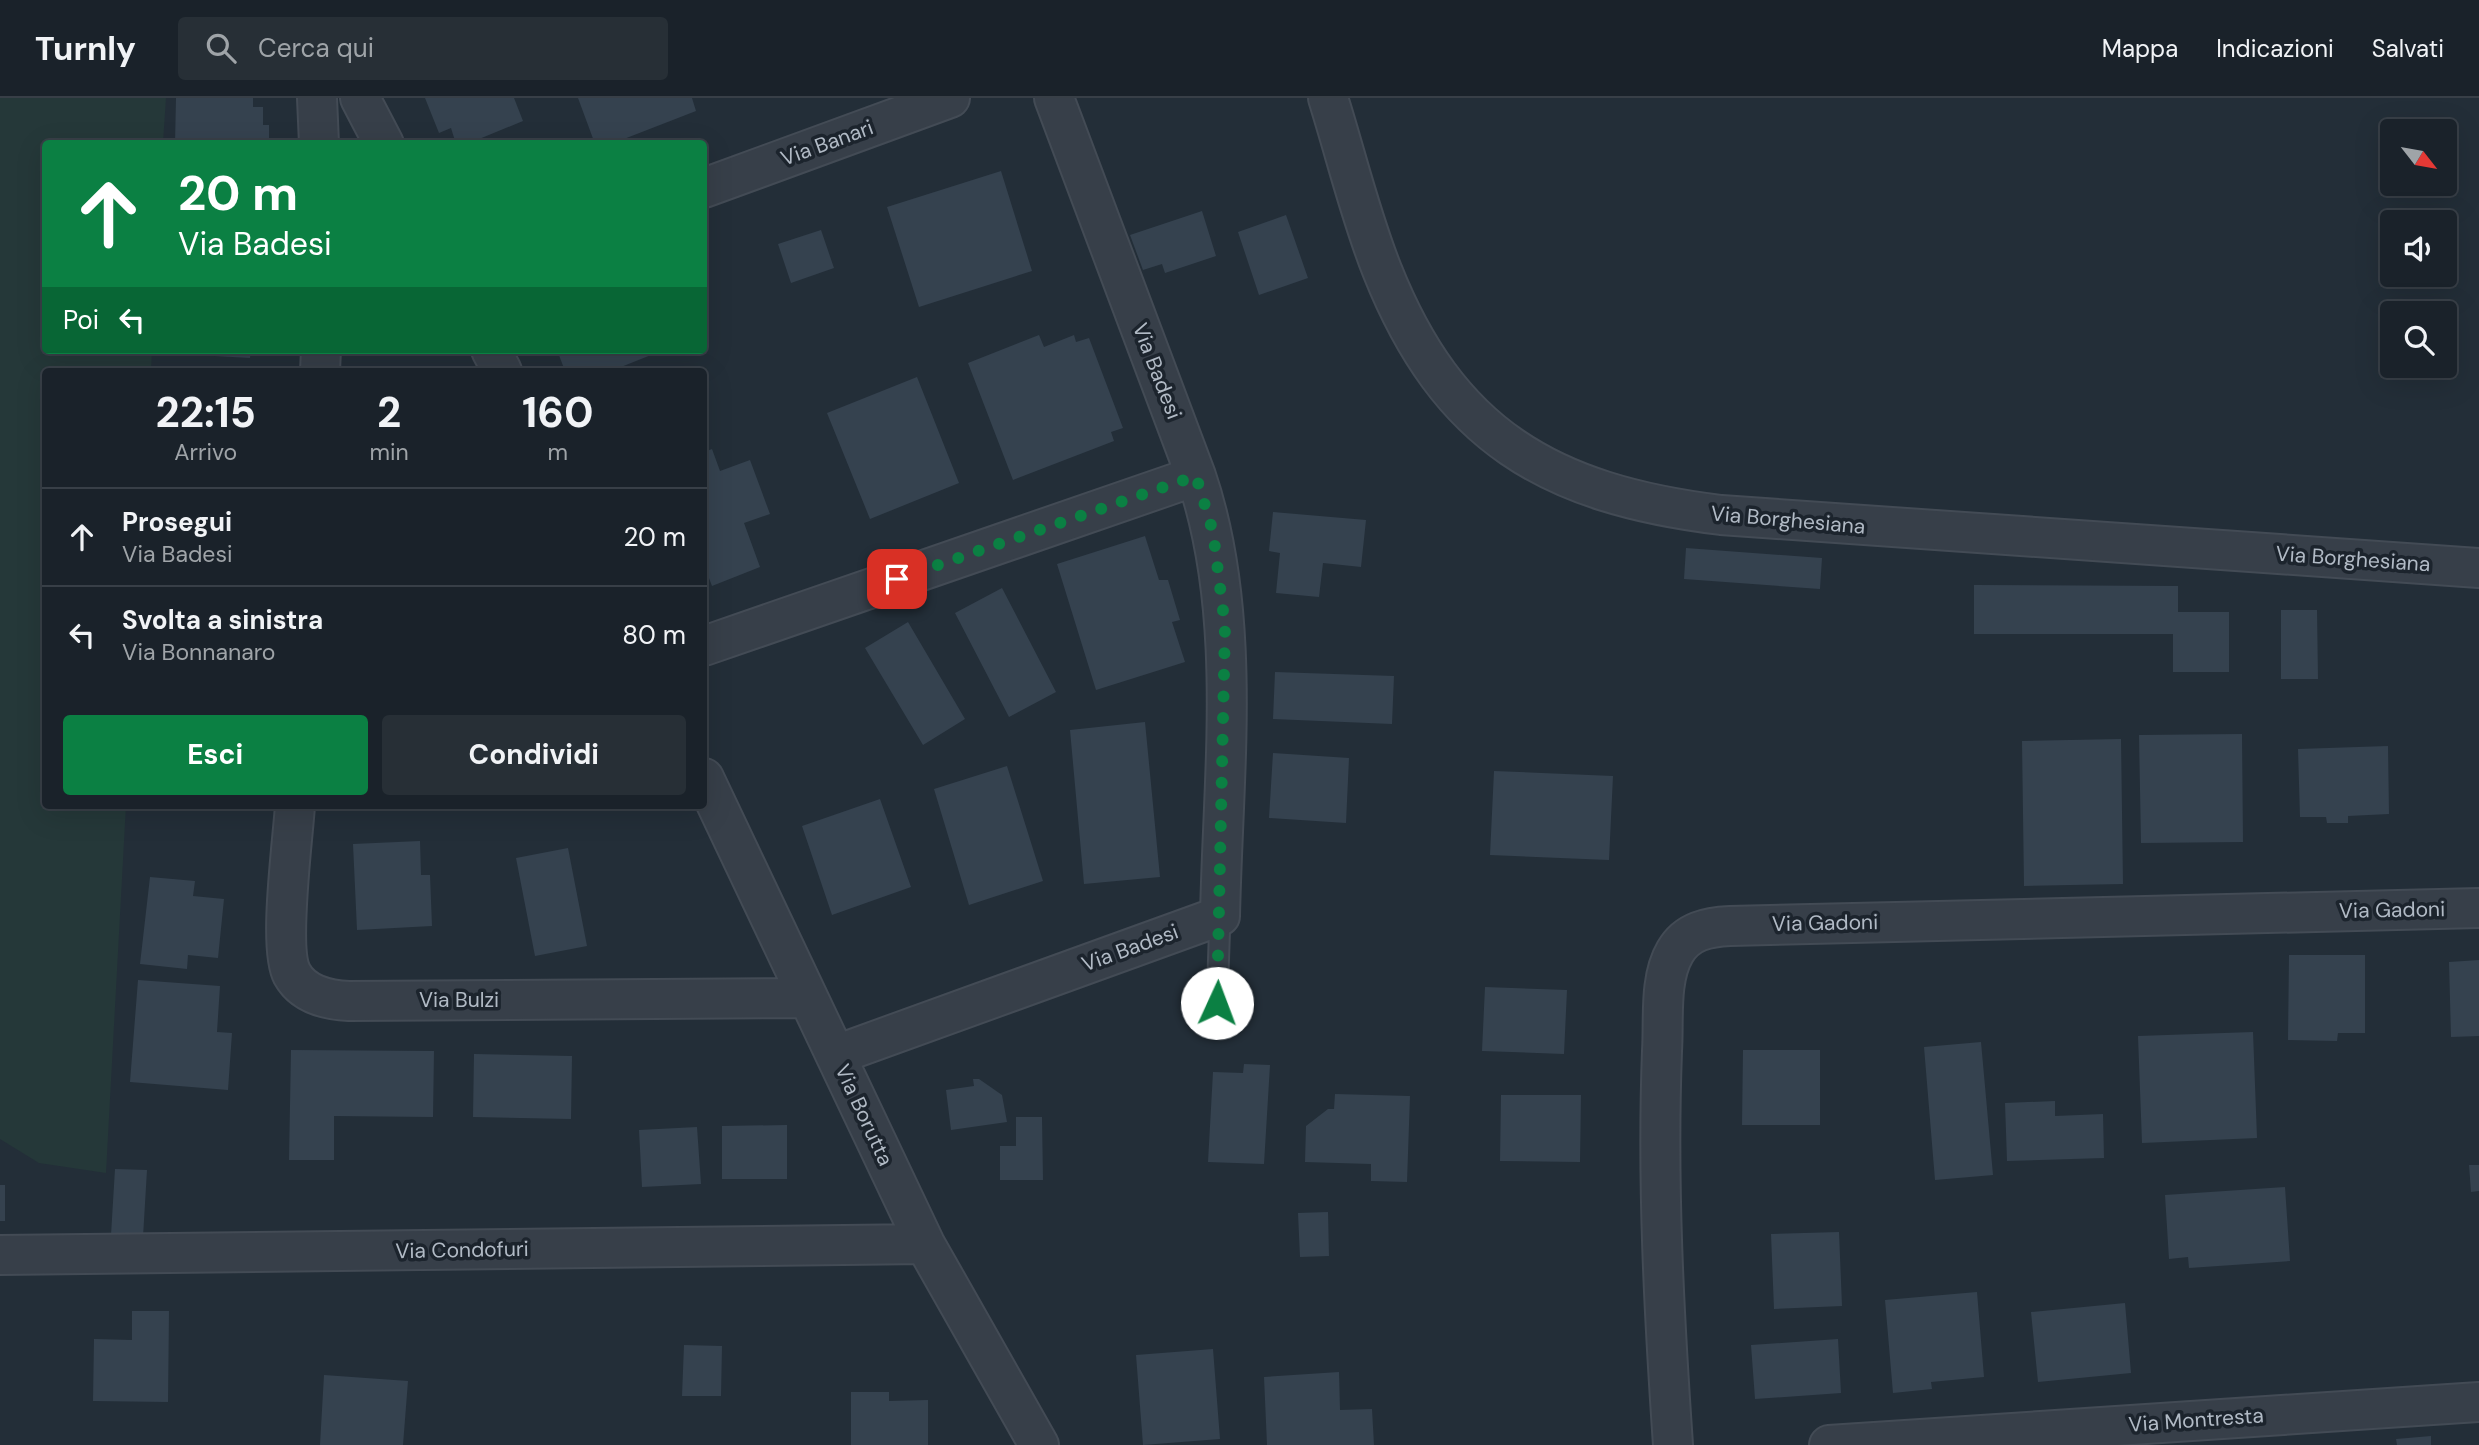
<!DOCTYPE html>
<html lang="it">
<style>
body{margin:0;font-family:"DM Sans",sans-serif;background:#272f36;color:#f1f3f6;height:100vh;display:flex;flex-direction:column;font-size:26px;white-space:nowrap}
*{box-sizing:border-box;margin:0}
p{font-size:23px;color:#9fa4a8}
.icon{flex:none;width:38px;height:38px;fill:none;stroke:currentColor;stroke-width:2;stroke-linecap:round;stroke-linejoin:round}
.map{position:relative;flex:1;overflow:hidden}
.drawer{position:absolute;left:42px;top:270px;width:665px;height:441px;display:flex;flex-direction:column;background:#1a222a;border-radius:7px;box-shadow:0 7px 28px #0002,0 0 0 2px #383f47}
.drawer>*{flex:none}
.top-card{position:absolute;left:42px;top:42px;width:665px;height:214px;border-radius:7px;box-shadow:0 7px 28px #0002,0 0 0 2px #383f47;background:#0b8043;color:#fff;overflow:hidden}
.needle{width:46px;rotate:121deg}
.controls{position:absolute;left:2380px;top:21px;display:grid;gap:14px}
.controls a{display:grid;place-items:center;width:77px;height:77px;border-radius:7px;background:#1a222a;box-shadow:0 7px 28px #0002,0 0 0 2px #383f47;font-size:35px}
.pin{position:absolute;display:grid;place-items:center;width:60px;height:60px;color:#fff;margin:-30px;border-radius:14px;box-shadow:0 4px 10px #0006}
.me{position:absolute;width:77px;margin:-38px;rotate:2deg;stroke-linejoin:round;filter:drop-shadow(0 0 5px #0008)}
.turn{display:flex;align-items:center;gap:24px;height:147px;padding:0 21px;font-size:32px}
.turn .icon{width:91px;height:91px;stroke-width:2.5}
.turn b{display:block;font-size:49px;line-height:60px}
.then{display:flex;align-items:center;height:66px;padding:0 21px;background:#0003;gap:14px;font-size:26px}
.eta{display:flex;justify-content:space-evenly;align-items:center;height:119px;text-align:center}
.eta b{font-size:42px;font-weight:700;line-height:49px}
.button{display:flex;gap:14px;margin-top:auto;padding:14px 21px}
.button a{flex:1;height:80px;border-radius:7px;background:#0b8043;color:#fff;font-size:28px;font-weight:700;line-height:80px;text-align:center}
.button a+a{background:#272f36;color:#f1f3f6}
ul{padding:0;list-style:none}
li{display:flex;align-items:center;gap:21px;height:98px;padding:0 21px;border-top:2px solid #383f47}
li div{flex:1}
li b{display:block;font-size:26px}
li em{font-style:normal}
header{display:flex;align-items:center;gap:42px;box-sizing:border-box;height:98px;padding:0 35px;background:#1a222a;border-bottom:2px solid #383f47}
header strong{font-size:33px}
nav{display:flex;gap:38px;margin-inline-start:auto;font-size:24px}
.search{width:490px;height:63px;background:#272f36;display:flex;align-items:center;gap:18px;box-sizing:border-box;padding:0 24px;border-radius:7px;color:#9fa4a8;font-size:26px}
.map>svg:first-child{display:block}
</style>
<header>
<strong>Turnly</strong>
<div class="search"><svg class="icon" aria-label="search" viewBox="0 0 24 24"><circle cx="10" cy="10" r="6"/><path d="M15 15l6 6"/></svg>Cerca qui</div>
<nav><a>Mappa</a><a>Indicazioni</a><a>Salvati</a></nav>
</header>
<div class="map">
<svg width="2479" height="1347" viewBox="0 0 2479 1347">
<rect width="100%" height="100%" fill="#232e38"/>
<path fill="#253839" d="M0,0H166L163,45L46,46V252H152L151,273H46V707H126L106,1075L39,1065L0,1041Z"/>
<path fill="#35424f" d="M176,0H253V9H263V27H269V46H175Z
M425,0H514L523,23L467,46H456L451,30L439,35Z
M578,0H692L696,13L611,46H595Z
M1001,73L1032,173L919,209L887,109Z
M1202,113L1216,158L1165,175L1162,166L1143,172L1130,137Z
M1286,117L1308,180L1259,197L1238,134Z
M821,132L834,170L791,185L778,146Z
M1039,237L1044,249L1074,237L1076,244L1089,240L1123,330L1111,334L1114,343L1013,382L968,265Z
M179,252H251L250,260L179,256Z
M557,252H655L656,255L611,273H565Z
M917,279L959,385L870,421L827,315Z
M712,351L720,373L750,362L770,416L744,425L760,469L712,488L704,467V354Z
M1273,414L1366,422L1361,469L1323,465L1319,499L1276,495L1280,455L1269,453Z
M1145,438L1159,482H1168L1180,522L1172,524L1185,564L1096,592L1057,466Z
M1686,450L1822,460L1820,491L1684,481Z
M1974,487L2178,488V514H2229V574H2173V536H1974Z
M1002,490L1056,594L1009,619L955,515Z
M2281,512H2317L2318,581H2281Z
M908,524L965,621L923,647L865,550Z
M1275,574L1394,578L1392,626L1273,621Z
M1145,624L1160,779L1084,786L1070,632Z
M2242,636L2243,744L2141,745L2139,637Z
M2121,641L2123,786L2024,788L2022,643Z
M2388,648L2389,716L2348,718V725H2327L2326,719H2300L2298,651Z
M1273,655L1349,660L1346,725L1269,720Z
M1007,668L1043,783L969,807L934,691Z
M1494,673L1613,678L1609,762L1490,757Z
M880,701L911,789L832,817L802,728Z
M420,743L421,777H430L432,828L357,832L353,746Z
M568,750L587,848L535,858L516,760Z
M150,779L195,783L193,798L224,801L218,860L188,857L187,871L140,866Z
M2289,857H2365V935H2338L2337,943L2288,942Z
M2479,862V938L2451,939L2449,864Z
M138,882L220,888L217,934L232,935L228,992L130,984Z
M1485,889L1567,892L1564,956L1482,953Z
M2253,934L2257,1040L2142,1045L2138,938Z
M1981,944L1993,1077L1935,1082L1924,949Z
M291,952L434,953L433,1019L334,1018V1062H289Z
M1743,952H1820V1027H1742Z
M474,956L572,958L571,1021L473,1019Z
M1244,966L1270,967L1264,1066L1208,1064L1213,974L1243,975Z
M973,981H979L1002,997L1007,1024L951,1032L946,992L974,988Z
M1335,996L1410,998L1407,1084L1371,1083V1066L1305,1064L1306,1028L1328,1011H1334Z
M1501,997H1581L1580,1064L1500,1063Z
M2055,1003V1018L2103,1016L2104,1060L2007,1063L2005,1005Z
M1016,1019H1042L1043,1082H1000V1048H1016Z
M787,1027V1081H722V1028Z
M697,1029L701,1086L642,1089L639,1032Z
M2469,1067H2479V1093L2471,1094Z
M115,1071L147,1072L143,1139L111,1137Z
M0,1087H5V1123H0Z
M2285,1089L2290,1163L2189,1170L2188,1159L2169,1161L2165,1097Z
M1328,1114L1329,1158L1300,1159L1298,1115Z
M1839,1134L1842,1208L1774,1211L1771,1136Z
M1977,1194L1984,1279L1931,1284L1932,1291L1893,1295L1885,1202Z
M2125,1205L2131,1275L2038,1284L2031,1214Z
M132,1213H169L168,1304L93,1303L94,1241L132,1242Z
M1838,1241L1841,1295L1755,1301L1751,1247Z
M684,1247L722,1248L721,1298H682Z
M1213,1251L1220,1341L1143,1347L1136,1257Z
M1339,1274L1340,1312L1372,1311L1374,1347H1267L1264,1279Z
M324,1277L408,1283L403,1347H320Z
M851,1294H889V1303L928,1302V1347H851Z
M2431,1338V1347H2397L2396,1341Z"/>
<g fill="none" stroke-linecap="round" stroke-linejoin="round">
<defs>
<path id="service" d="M1217,905L1220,818"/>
<path id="minor" d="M317,0L319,46
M360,0L384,46
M704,90L950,0
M491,252L502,273
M320,273L321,252
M704,548L1196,378
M704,680L925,1146L1039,1347
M295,707C293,741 278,850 292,876C303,896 327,902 349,903L806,900
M836,957L1220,818C1223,673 1243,516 1196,378L1054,0
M0,1157L925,1146
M1673,1347C1664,1215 1657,1085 1662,953C1664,922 1659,881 1675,854C1687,833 1708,829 1730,828L2479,810
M1829,1347L2479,1304"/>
<path id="tertiary" d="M1328,0C1346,57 1360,117 1382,172C1448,338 1549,396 1721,417L2479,470"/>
</defs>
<use href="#service" stroke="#434b55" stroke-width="23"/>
<use href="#minor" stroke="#434b55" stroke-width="42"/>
<use href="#tertiary" stroke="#434b55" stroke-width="42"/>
<use href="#service" stroke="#373f49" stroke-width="19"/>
<use href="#minor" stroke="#373f49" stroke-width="38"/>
<use href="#tertiary" stroke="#373f49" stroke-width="38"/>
</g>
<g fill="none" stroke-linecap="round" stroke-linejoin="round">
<path stroke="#0b8043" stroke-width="12" stroke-dasharray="0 21.6" d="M897,481L1196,378L1213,434L1225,528L1217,905"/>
</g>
<g text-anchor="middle" stroke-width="7" stroke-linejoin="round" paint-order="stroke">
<g font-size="21" fill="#b1bac5" stroke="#1c242d">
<text transform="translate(827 45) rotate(-20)" y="7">Via Banari</text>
<text transform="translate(1157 273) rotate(69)" y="7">Via Badesi</text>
<text transform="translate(1788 422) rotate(5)" y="7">Via Borghesiana</text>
<text transform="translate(2353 461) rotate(4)" y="7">Via Borghesiana</text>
<text transform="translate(2392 812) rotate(-1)" y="7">Via Gadoni</text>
<text transform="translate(1825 825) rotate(-1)" y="7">Via Gadoni</text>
<text transform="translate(1130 850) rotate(-20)" y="7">Via Badesi</text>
<text x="459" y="909">Via Bulzi</text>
<text transform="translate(864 1017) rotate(65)" y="7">Via Borutta</text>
<text transform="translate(462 1152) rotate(-1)" y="7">Via Condofuri</text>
<text transform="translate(2196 1322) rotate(-4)" y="7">Via Montresta</text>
</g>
</g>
</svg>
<div class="controls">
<a><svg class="needle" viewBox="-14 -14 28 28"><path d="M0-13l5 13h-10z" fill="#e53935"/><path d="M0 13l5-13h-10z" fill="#9fa4a8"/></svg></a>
<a><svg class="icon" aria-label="sound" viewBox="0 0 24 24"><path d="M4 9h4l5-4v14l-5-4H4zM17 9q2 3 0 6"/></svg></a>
<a><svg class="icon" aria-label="search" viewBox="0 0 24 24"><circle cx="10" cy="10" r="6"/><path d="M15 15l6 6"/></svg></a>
</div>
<div class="pin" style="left:897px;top:481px;background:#d93025"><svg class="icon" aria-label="arrive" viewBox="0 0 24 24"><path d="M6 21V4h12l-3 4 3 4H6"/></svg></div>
<svg class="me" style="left:1217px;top:905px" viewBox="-20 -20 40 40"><circle r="19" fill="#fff"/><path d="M0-13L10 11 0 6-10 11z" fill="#0b8043"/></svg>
<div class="top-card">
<div class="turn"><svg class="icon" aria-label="ahead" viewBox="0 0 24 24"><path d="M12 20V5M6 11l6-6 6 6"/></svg><div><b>20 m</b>Via Badesi</div></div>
<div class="then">Poi<svg class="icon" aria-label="left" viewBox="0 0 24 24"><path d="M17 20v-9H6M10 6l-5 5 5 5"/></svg></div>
</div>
<section class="drawer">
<div class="eta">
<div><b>22:15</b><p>Arrivo</p></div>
<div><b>2</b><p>min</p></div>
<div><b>160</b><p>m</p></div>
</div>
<ul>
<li><svg class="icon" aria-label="ahead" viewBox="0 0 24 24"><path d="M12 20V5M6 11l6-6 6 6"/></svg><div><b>Prosegui</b><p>Via Badesi</p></div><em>20 m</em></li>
<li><svg class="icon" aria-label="left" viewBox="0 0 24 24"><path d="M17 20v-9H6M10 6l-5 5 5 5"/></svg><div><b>Svolta a sinistra</b><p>Via Bonnanaro</p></div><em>80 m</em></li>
</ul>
<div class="button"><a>Esci</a><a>Condividi</a></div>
</section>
</div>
